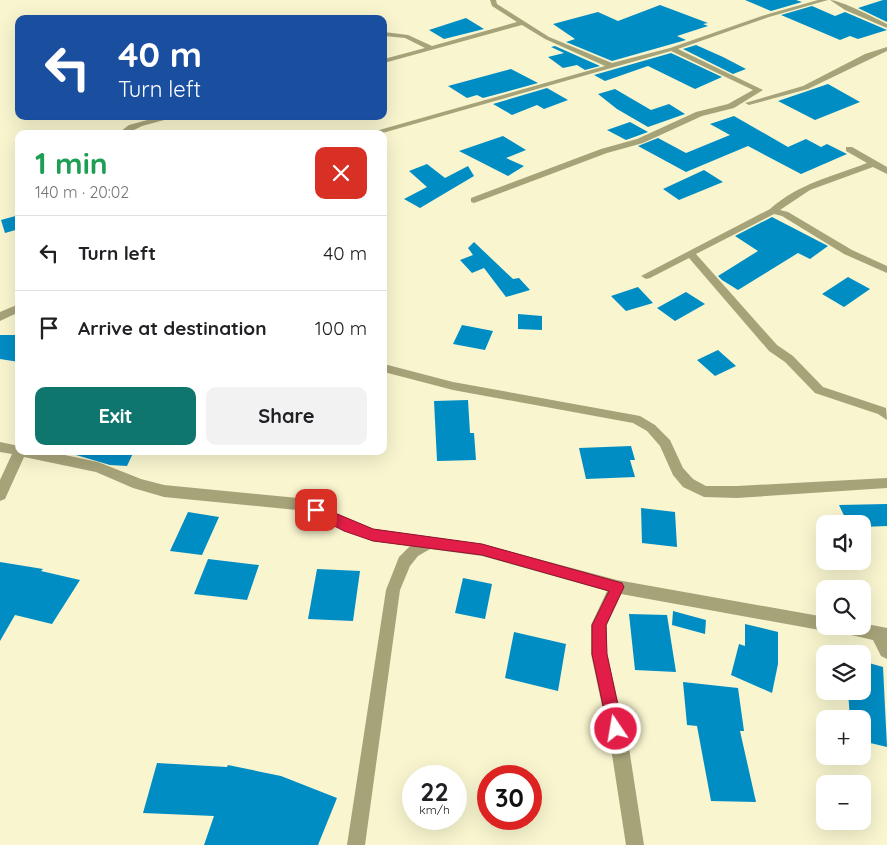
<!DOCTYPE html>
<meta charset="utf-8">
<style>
body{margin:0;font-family:Quicksand,sans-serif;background:#f2f2f2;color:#202124;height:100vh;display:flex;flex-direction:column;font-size:19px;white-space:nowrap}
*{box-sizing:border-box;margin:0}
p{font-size:16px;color:#757577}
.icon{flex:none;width:28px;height:28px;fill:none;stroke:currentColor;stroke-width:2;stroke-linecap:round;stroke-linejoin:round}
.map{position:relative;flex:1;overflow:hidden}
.panel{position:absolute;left:15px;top:130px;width:372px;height:325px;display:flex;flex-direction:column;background:#fff;border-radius:10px;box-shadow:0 5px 20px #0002}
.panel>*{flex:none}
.banner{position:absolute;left:15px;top:15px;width:372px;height:105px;border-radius:10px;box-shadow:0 5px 20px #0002;background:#1a4fa0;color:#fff;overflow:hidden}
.tools{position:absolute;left:816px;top:515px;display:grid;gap:10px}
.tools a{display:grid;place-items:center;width:55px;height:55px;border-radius:10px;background:#fff;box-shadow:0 5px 20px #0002;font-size:25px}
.speed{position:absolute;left:402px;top:765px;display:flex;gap:10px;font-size:25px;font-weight:700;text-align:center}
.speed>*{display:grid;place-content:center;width:65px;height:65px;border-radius:50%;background:#fff;box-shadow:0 5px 20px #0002;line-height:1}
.speed small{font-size:12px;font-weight:400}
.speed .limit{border:8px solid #d22;background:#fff;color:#111}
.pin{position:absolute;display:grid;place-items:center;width:42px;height:42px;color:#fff;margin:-21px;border-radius:10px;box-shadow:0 2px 8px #0006}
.me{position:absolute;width:55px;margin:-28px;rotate:348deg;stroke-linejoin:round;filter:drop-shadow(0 0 4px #0008)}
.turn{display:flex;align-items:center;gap:18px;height:105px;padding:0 20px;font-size:22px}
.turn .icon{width:65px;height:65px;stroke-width:2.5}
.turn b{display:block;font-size:35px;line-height:42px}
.round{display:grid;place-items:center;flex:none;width:52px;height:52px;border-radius:10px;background:#f2f2f2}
.headline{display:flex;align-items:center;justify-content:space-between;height:85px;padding:0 20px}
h1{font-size:30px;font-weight:800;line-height:38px;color:#1e9e55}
.cta{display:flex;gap:10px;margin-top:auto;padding:10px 20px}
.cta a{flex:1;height:58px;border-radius:10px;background:#0f766e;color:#fff;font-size:20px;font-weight:800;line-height:58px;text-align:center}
.cta a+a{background:#f2f2f2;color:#202124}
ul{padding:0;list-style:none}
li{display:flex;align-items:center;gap:15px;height:75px;padding:0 20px;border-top:1px solid #e0e0e0}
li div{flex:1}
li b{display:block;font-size:19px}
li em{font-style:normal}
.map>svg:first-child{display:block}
</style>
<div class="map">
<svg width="887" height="845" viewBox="0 0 887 845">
<rect width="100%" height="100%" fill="#f8f5cf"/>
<path fill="#008dc4" d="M745,0H796L802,2L771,11Z
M883,0H887V22L858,8Z
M660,5L708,23L703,24L708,26L677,36L686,40L612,61L566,42L575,39L553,24L598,12L618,21Z
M812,6L835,16L845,12L887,30L858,39L850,36L840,40L781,15Z
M466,18L484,29L444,39L429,30Z
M696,45L723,57L746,69L733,74L683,49Z
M555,46L600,66L585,70L577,65L563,68L548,57L564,53L551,47Z
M671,53L722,77L695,89L648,66L605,81L594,75Z
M511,69L538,83L483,98L477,95L467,98L448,86Z
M828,84L860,102L815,120L778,101Z
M547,88L568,100L544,109L537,105L512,115L493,104Z
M615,89L651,110L669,104L685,114L648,127L617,109L598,94Z
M734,116L788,147L806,139L821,147L827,144L847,154L801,174L748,146L686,172L638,146L658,138L686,153L730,135L710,124Z
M630,122L648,132L626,140L607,130Z
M503,136L526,150L506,158L524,166L508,176L459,151Z
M427,164L445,178L468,166L474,176L420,208L404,199L427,187L409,171Z
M704,170L723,182L679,200L663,189Z
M19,215V229L5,233L1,220Z
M772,217L828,246L810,259L798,253L738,290L722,280L718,276L758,251L735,236Z
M474,242L513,279L519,278L530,290L506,297L484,268L472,273L460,260L473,255L468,248Z
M848,277L870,289L844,307L822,294Z
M638,287L653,303L626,311L611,296Z
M686,292L705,304L675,321L657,308Z
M518,314L542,316V330L518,329Z
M462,325L493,331L485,350L453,344Z
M0,335H19V362L0,359Z
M718,350L736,366L715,376L697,360Z
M468,400L470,433H474L476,460L437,461L434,401Z
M631,446L635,460H630L635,477L586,479L579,448Z
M76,451H134L127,466L110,465L76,455Z
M887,504V526L862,527V524H848L839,505Z
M641,508L675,512L677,547L642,543Z
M188,512L219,517L202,555L170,551Z
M208,559L259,565L247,600L194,594Z
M0,562L43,569L41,571L80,580L52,624L15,615L0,641Z
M317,569L360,571L353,621L308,619Z
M463,578L492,584L485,619L455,613Z
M673,611L706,620L705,634L672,625Z
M629,614L667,615L676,672L635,670Z
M745,624L778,632V664L772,693L731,675L739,644L745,646Z
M514,632L566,644L558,691L505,678Z
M862,661L883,667L887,747L862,741V719H850L848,691H862Z
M683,682L738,688L744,731H740L756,802L711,801L697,726L687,725Z
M157,763L227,767L228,765L281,776L337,798L318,845H204L214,816L143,813Z"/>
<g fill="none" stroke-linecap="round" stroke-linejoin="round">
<path fill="#a7a379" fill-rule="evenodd" d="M490,0H496L497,4L549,37L612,63L670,48L765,15L818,0H828L769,17L678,49L763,90L734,108L702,116L643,143L607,153L474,203L471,202V198L601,149L637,139L696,112L728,104L753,90L671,51L379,134H365L605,66L545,39L522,25L384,63V59L425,48L405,38L384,36V32L408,35L432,46L517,22L492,6Z
M830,0C840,0 875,18 887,24V28L845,10Z
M887,47V51L808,89L749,105L745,103L803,86L865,54Z
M162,116H179L142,126L126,134H117L129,125Z
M846,147H852L887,167V174L873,167L810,190L780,210L788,212L852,250L887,266V273L844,254L782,216L774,214L696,254L777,345L793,356L823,387L886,408L887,420L878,414L815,393L785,362L769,351L689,258L650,278L646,279L641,276L770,209C798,184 833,176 867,163L846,151Z
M19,304V312L0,321V312Z
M384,364L453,382L640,416L655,425L670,440L683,468L693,479L706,486H737L887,478V488L737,498L704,497L683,487L673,475L660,446L647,431L633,423L453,390L384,372Z
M0,442L19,446V451H46L98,462L141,479L164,485L298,498L374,529L482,544L617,580L825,617V626H862V623L887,628V659L881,656L873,640L834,631L832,627L825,631L621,594L607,625V654L629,748L644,845H626L611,748L591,654V625L607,591L482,556L430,549L418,556L410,566L400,590L365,845H347L386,590L399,557L410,546L373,541L297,510L164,497L133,488L96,472L24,457L5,499L0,501V480L12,454L0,452Z"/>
</g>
<path fill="#e11d48" stroke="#92132f" d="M316,505L373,529L482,544L622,583L624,587L606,625L607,654L623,729L621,734L616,737L610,734L608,729L592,654V625L609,591L482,555L373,541L344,531L311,514L309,510Z"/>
</svg>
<div class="tools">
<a><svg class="icon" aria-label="sound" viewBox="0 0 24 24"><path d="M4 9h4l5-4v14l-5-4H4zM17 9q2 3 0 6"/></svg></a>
<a><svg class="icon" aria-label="search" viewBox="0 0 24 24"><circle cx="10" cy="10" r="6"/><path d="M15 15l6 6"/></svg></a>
<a><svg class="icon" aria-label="layers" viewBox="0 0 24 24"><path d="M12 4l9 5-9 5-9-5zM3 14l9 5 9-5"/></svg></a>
<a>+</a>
<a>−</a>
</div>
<div class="speed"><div>22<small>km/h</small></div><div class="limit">30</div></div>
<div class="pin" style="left:316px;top:510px;background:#d93025"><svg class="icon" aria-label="arrive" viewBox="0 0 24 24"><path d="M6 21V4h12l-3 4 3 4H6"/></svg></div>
<svg class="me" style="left:616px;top:729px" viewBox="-20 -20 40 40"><circle r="17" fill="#e11d48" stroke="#fff" stroke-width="3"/><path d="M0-11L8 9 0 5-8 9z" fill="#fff"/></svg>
<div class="banner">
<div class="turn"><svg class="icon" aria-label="left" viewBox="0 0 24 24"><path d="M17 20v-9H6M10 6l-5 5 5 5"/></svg><div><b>40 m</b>Turn left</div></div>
</div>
<section class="panel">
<div class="headline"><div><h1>1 min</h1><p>140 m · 20:02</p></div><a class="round" style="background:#d93025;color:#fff"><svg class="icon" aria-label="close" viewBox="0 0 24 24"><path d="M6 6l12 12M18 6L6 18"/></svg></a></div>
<ul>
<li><svg class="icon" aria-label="left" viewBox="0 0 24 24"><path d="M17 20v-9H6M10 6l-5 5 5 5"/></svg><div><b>Turn left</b></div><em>40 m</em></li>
<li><svg class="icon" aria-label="arrive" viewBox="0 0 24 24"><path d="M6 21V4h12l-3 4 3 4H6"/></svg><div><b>Arrive at destination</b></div><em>100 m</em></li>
</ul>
<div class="cta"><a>Exit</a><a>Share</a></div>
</section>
</div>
